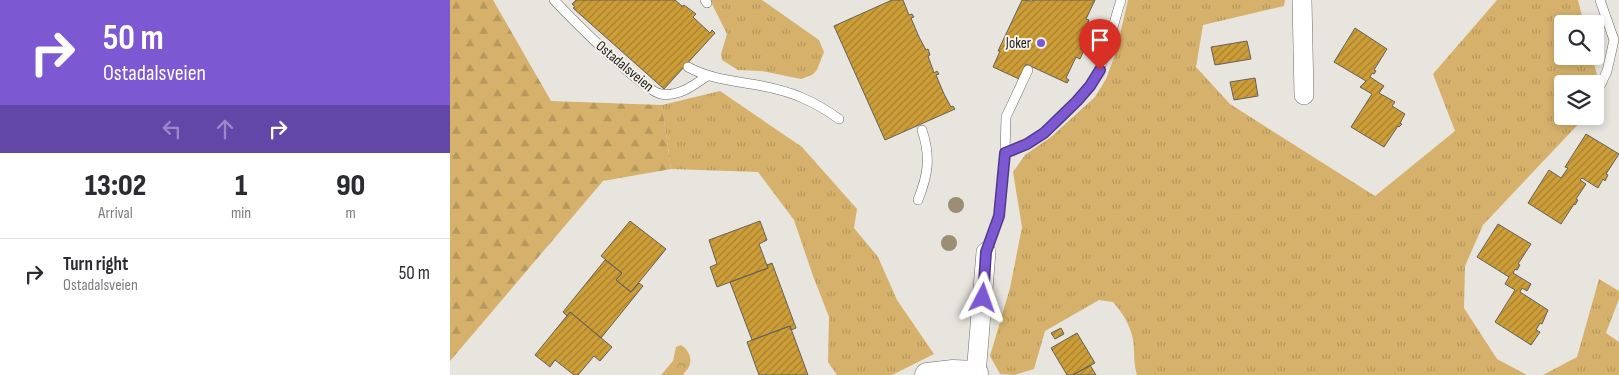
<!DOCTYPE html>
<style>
body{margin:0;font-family:"Sofia Sans Condensed",sans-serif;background:#f7f7f7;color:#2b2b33;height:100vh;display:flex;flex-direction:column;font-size:19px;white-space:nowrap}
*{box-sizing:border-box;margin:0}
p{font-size:16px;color:#7c7c81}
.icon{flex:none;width:28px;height:28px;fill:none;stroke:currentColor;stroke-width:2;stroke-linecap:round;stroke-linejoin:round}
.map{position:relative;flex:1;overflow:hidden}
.details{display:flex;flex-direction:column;background:#fff;width:450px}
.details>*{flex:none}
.hud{background:#7c59d3;color:#fff;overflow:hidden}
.tools{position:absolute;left:1104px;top:15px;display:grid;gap:10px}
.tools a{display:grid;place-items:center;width:50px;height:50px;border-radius:5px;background:#fff;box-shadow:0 2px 8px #0003;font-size:25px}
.pin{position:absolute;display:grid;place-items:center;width:42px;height:42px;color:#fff;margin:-51px -21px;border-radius:50% 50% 50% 0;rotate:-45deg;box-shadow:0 0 5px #0007}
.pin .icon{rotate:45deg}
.me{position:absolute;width:55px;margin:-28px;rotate:4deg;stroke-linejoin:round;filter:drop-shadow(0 0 4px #0008)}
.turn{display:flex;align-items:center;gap:18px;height:105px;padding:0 20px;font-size:22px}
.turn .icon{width:65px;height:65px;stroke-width:2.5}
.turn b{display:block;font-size:35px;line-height:42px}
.lanes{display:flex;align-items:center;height:48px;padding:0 20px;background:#0003;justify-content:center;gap:25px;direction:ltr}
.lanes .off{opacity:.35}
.eta{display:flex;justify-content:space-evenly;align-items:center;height:85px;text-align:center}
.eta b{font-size:30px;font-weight:800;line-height:35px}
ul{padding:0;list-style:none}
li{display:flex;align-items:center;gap:15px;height:70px;padding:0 20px;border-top:1px solid #e1e1e2}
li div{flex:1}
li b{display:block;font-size:19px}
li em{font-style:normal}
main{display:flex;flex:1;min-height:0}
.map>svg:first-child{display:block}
</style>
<main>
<section class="details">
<div class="hud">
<div class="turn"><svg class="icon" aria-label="right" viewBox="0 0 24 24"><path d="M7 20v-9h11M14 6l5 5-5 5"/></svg><div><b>50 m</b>Ostadalsveien</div></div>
<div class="lanes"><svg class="icon off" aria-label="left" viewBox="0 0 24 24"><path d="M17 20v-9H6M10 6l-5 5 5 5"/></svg><svg class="icon off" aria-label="ahead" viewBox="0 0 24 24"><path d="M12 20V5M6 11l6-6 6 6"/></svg><svg class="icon" aria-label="right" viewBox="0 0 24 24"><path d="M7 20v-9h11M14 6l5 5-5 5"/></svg></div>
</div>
<div class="eta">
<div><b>13:02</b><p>Arrival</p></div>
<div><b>1</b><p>min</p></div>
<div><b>90</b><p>m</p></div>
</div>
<ul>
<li><svg class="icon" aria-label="right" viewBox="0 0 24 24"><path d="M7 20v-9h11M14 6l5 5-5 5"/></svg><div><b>Turn right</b><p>Ostadalsveien</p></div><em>50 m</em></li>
</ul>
</section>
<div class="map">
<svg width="1169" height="375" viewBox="0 0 1169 375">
<defs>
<pattern id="grass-tufts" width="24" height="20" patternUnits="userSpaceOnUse" patternTransform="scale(1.25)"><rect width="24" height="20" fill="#d5b16b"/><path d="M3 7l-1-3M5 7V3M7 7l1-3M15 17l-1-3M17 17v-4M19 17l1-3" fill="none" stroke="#b6985c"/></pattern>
<pattern id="forest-firs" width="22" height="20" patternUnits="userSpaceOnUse" patternTransform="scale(1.25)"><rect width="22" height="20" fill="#d5b16b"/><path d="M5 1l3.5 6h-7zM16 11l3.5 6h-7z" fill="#b6985c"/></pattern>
<pattern id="park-crowns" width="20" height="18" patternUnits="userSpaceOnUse" patternTransform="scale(1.25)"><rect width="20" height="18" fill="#d5b16b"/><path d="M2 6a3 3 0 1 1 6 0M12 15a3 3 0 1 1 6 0" fill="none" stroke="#b6985c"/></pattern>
<pattern id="building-hatch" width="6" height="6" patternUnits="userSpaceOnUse" patternTransform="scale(1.25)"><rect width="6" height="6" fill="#cd9e38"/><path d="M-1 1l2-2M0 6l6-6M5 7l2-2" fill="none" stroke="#a6802e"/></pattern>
</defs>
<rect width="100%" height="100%" fill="#e8e5de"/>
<path fill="url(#grass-tufts)" d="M260,0H312L369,40L374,52L367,70L362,75L351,79L312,71L288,70L272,60L271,54L277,34Z
M678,0H835L834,6L753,25L746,67L780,104L925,196L1005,131L983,74L1047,0H1128L1134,24H1112V56H1142L1153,98L1145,107V84H1112V116H1136L1033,225L1015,266L1014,308L1047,359L1077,375H687C683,361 685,353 683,340C681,326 672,312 663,302L649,300L595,331L584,369L564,375L550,374L540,356L560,288L572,227L563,172L575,155L601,137L645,97L656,79L666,52Z
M270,91L352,147L407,209L404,228L428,257L447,300L484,354L442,375H387L378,362L379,317L363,276L344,220L308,172L221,169L212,105Z
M1149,279L1169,291V299L1156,333L1169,342V375H1093L1127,357Z"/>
<path fill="url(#forest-firs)" d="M0,0H43L101,101L212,105L221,169L153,181L0,361Z"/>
<path fill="url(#park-crowns)" d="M231,345C237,348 242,357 240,364C239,368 235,372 233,375H211L223,361L226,347Z"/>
<path fill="url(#building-hatch)" stroke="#64615c" d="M126,0H225L232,6L231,7L234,5L246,14L243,17L260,33L262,30L265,33L214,89L123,8L125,7L122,4Z
M442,0H453L459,15L462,14L464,17L461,18L469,37L476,50L478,49L480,55L478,56L483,70L484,73L487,71L489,74L486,75L494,94L501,107L503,106L505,109L435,140L384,26Z
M572,0L582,1L583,0H645L636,19L639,20L638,23L644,26L643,29L639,28L630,49L634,50L630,59L626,57L616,78L619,80L617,83L576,64L569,79L543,67L550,51H548Z
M905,28L937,49L924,70L926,71L924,74L922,73L920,77L934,86L929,93L945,102L942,106L955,114L950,123L952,124L949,127L948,126L934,147L901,127L922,94L910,87L916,81L884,62Z
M797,41L801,59L765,65L761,47Z
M805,78L808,96L784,100L780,82Z
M1136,134L1169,154L1156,174L1158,175L1155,181L1153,179L1148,188L1132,178L1130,180L1136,184L1126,199L1128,200L1125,205L1124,204L1111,224L1078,203L1099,170L1111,178L1118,168L1115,167Z
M180,221L216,249L181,292L166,280L172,273L151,256Z
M310,221L317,240L309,244L318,268L267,287L260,267L267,264L259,240Z
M1048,224L1081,244L1068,264L1070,265L1067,270L1065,269L1063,273L1081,284L1077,291L1072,288L1070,292L1098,310L1092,324L1090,323L1086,330L1090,332L1081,345L1045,322L1065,290L1055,284L1059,277L1027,257Z
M155,260L172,273L166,280L181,292L189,283L193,286L151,338L120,312L117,316L113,312Z
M322,263L346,328L341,330L340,326L302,340L280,282L318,268L317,265Z
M120,312L162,347L150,361L144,356L128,375H124L105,360L100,367L85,355Z
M340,326L358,375H309L297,342Z
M611,328L614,334L605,339L601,333Z
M627,333L645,363L623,375H617L601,348Z
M640,365L646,375H623Z"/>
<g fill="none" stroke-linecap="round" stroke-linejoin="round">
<defs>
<path id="service" d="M104,0C120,17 193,91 211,94C229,97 244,85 257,76
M255,0L257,3
M1150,0L1164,40L1157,71L1151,84
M238,67C262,80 287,81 312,86C343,92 364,101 389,119
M555,153L556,117L578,70
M468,200C478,175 481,157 472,130
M536,252L549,216L555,153C562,150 570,148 577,144C600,132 638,94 649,70C658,50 664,21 671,0"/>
<path id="minor" d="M852,0L854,95
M526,375L536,252"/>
<path id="tertiary" d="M477,375L503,372L526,373"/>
</defs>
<use href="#service" stroke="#6e6b65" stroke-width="10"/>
<use href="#minor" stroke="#6e6b65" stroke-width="20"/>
<use href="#tertiary" stroke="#6e6b65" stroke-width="25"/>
<use href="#service" stroke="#fff" stroke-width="9"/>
<use href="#minor" stroke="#fff" stroke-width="19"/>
<use href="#tertiary" stroke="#fff" stroke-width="24"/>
</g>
<g fill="#9a8e74">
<circle cx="506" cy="205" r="8"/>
<circle cx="499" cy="243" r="8"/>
</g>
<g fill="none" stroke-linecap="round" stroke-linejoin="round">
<defs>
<path id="route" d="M533,298L536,252L549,216L555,153L577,144L594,133L627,101L640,86L650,70"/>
</defs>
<use href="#route" stroke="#513a89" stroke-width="12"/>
<use href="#route" stroke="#7c59d3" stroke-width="9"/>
</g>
<circle fill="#7c59d3" stroke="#f5f2eb" stroke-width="2" cx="591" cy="43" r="5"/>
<g text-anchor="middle" stroke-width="4" stroke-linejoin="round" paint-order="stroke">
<g font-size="15" fill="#1f1e1b" stroke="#f5f2eb" text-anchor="end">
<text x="581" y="48">Joker</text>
</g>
<g font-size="15" fill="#1f1e1b" stroke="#f5f2eb">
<text transform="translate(175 66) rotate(40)" y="5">Ostadalsveien</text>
</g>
</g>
</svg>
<div class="tools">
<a><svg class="icon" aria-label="search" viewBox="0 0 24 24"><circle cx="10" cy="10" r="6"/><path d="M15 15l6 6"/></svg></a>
<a><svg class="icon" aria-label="layers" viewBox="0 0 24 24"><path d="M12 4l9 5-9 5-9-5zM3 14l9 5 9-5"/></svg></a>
</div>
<div class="pin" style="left:650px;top:70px;background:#d93025"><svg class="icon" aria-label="arrive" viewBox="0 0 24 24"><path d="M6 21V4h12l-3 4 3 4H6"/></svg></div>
<svg class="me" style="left:533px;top:298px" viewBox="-20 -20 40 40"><path d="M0-17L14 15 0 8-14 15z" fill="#7c59d3" stroke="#fff" stroke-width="4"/></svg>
</div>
</main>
